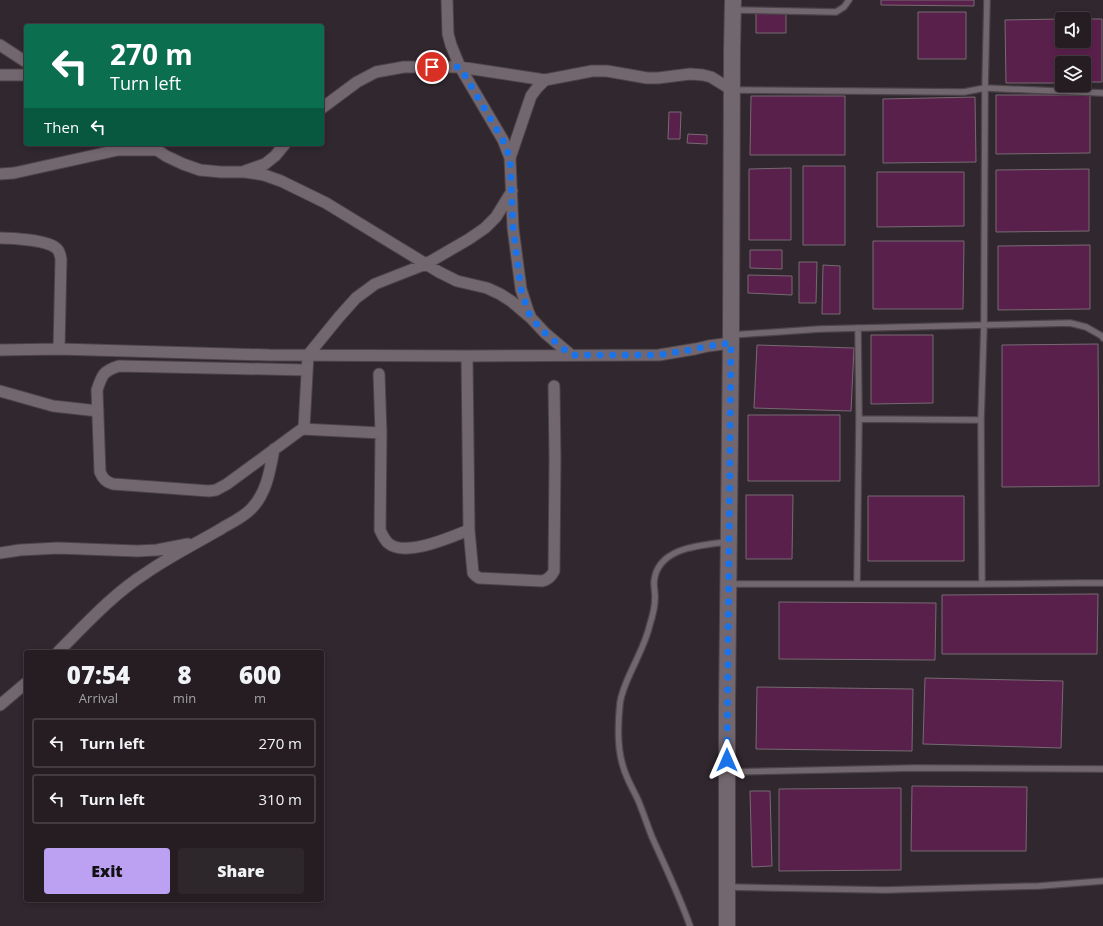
<!DOCTYPE html>
<style>
body{margin:0;font-family:"Open Sans",sans-serif;background:#2d262a;color:#f1f3f6;height:100vh;display:flex;flex-direction:column;font-size:15px;white-space:nowrap}
*{box-sizing:border-box;margin:0}
p{font-size:13px;color:#a3a2a5}
.icon{flex:none;width:22px;height:22px;fill:none;stroke:currentColor;stroke-width:2;stroke-linecap:round;stroke-linejoin:round}
.map{position:relative;flex:1;overflow:hidden}
.details{position:absolute;left:24px;top:650px;width:300px;height:252px;display:flex;flex-direction:column;background:#251d22;border-radius:4px;box-shadow:0 2px 6px #0003,0 0 0 1px #423b40}
.details>*{flex:none}
.hud{position:absolute;left:24px;top:24px;width:300px;height:122px;border-radius:4px;box-shadow:0 2px 6px #0003,0 0 0 1px #423b40;background:#0b6e4f;color:#fff;overflow:hidden}
.tools{position:absolute;left:1055px;top:12px;display:grid;gap:8px}
.tools a{display:grid;place-items:center;width:36px;height:36px;border-radius:4px;background:#251d22;box-shadow:0 2px 6px #0003,0 0 0 1px #423b40;font-size:20px}
.pin{position:absolute;display:grid;place-items:center;width:34px;height:34px;color:#fff;margin:-17px;border:2px solid #fff;border-radius:50%;box-shadow:0 1px 4px #0007}
.me{position:absolute;width:44px;margin:-22px;rotate:0deg;stroke-linejoin:round;filter:drop-shadow(0 0 3px #0008)}
.turn{display:flex;align-items:center;gap:14px;height:84px;padding:0 20px;font-size:18px}
.turn .icon{width:52px;height:52px;stroke-width:2.5}
.turn b{display:block;font-size:28px;line-height:34px}
.then{display:flex;align-items:center;height:38px;padding:0 20px;background:#0003;gap:8px;font-size:15px}
.eta{display:flex;justify-content:space-evenly;align-items:center;height:68px;text-align:center}
.eta b{font-size:24px;font-weight:800;line-height:28px}
.action{display:flex;gap:8px;margin-top:auto;padding:8px 20px}
.action a{flex:1;height:46px;border-radius:4px;background:#bca0f2;color:#111;font-size:16px;font-weight:800;line-height:46px;text-align:center}
.action a+a{background:#2d262a;color:#f1f3f6}
ul{padding:0;list-style:none}
li{display:flex;align-items:center;gap:12px;height:50px;margin:0 8px 6px;padding:0 12px;border:2px solid #423b40;border-radius:4px}
li div{flex:1}
li b{display:block;font-size:15px}
li em{font-style:normal}
.map>svg:first-child{display:block}
</style>
<div class="map">
<svg width="1103" height="926" viewBox="0 0 1103 926">
<rect width="100%" height="100%" fill="#31272e"/>
<path fill="#5a204c" stroke="#766a72" d="M881,0H974V6L881,5Z
M918,12H966V59H918Z
M756,13H786V33H756Z
M1062,19V41H1084V19H1102V82H1084V63H1062V83H1006L1005,20Z
M996,95H1090V153L996,154Z
M751,96H845V155H750Z
M975,97L976,162L883,163V99Z
M669,112H681L680,139H668Z
M688,134L707,135V144L687,143Z
M803,166H845V245H803Z
M791,168V240H749V169Z
M1089,169V231L996,232V170Z
M877,172H964V226L877,227Z
M873,241H964L963,309H873Z
M1090,245V309L998,310V246Z
M750,250H782V269L750,268Z
M799,262H817L816,303H799Z
M823,265L840,266V314H822Z
M748,275L792,276V295L748,293Z
M871,335H933V403L871,404Z
M1098,344L1099,486L1002,487V345Z
M757,345L854,348L851,411L754,408Z
M748,415H840V481H748Z
M746,495H793L792,559H746Z
M868,496H964V561H868Z
M1098,594L1097,654H942V595Z
M779,602L936,603L935,660L779,659Z
M925,678L1063,681L1061,748L923,744Z
M757,687L913,689L912,751L756,749Z
M912,786L1027,787L1026,851H911Z
M901,788V870L779,871V789Z
M750,791H770L772,866L752,867Z"/>
<g fill="none" stroke-linecap="round" stroke-linejoin="round">
<defs>
<path id="service" d="M734,10L836,12L844,7L849,0
M734,90L964,92L985,88L1103,93
M731,335L820,329L1070,323L1086,327L1102,336L1103,338
M859,419L981,420
M729,584H982L1080,583H1103
M857,584L859,419L858,328
M982,584L981,420L984,325L985,88L987,0
M727,772L915,768L1103,769
M728,887L885,890L1039,886L1103,881
M690,926C679,895 665,866 652,837C647,824 643,812 638,800C633,789 626,778 623,766C617,748 618,722 620,703C622,689 629,676 635,663C641,650 647,638 650,624C653,615 655,606 655,597C655,592 654,587 654,582C657,547 701,545 727,542"/>
<path id="minor" d="M447,0L448,34L451,45L460,67L503,140L510,158L513,228L521,289L528,311L531,318L545,333L571,355
M0,45L26,62
M0,75H26
M322,108L357,82L376,72L404,67H460L545,80L592,71H607L647,78H658L690,74L703,75L711,77L732,90
M148,144L166,156L183,164L200,170L221,172H245L264,175L281,181L326,203L439,272L457,281L487,288L500,294L511,301L531,318
M510,158L531,96L537,88L545,80
M245,171L265,164L275,156L285,144
M0,174L14,173L118,150H155
M0,238C12,238 47,240 56,248C60,251 60,255 61,259L59,349
M0,350L59,349L269,355L467,356L659,355L695,349L708,346L731,343
M467,356L469,530L473,573L476,576L479,578L542,581C548,580 551,577 554,571L555,458L554,386
M307,370L119,366C103,371 102,375 97,390L100,472C103,479 106,482 113,484L209,491L216,490L227,484L302,429L381,433
M379,374L381,433L380,530C382,534 384,539 388,543C405,558 451,537 469,530
M0,391L53,406L98,411
M304,428L308,355L339,317L356,298L375,284L426,264L469,239L485,228L496,217L512,191
M0,553L20,550L58,548L137,551L157,550L188,544
M58,652C86,624 113,594 146,573C169,557 195,544 219,530C230,523 243,518 252,508C267,492 270,470 274,449
M0,705L26,683"/>
<path id="secondary" d="M727,926V708L731,335L732,51L733,0"/>
</defs>
<use href="#service" stroke="#4c4449" stroke-width="8"/>
<use href="#minor" stroke="#4c4449" stroke-width="13"/>
<use href="#secondary" stroke="#4c4449" stroke-width="18"/>
<use href="#service" stroke="#73676f" stroke-width="5.5"/>
<use href="#minor" stroke="#73676f" stroke-width="11"/>
<use href="#secondary" stroke="#73676f" stroke-width="16"/>
</g>
<g fill="none" stroke-linecap="round" stroke-linejoin="round">
<path stroke="#1a73e8" stroke-width="7" stroke-dasharray="0 12.6" d="M432,67H460L503,140L510,158L513,228L521,289L528,311L531,318L545,333L571,355H659L695,349L708,346L731,343L727,760"/>
</g>
</svg>
<div class="tools">
<a><svg class="icon" aria-label="sound" viewBox="0 0 24 24"><path d="M4 9h4l5-4v14l-5-4H4zM17 9q2 3 0 6"/></svg></a>
<a><svg class="icon" aria-label="layers" viewBox="0 0 24 24"><path d="M12 4l9 5-9 5-9-5zM3 14l9 5 9-5"/></svg></a>
</div>
<div class="pin" style="left:432px;top:67px;background:#d93025"><svg class="icon" aria-label="arrive" viewBox="0 0 24 24"><path d="M6 21V4h12l-3 4 3 4H6"/></svg></div>
<svg class="me" style="left:727px;top:760px" viewBox="-20 -20 40 40"><path d="M0-17L14 15 0 8-14 15z" fill="#1a73e8" stroke="#fff" stroke-width="4"/></svg>
<div class="hud">
<div class="turn"><svg class="icon" aria-label="left" viewBox="0 0 24 24"><path d="M17 20v-9H6M10 6l-5 5 5 5"/></svg><div><b>270 m</b>Turn left</div></div>
<div class="then">Then<svg class="icon" aria-label="left" viewBox="0 0 24 24"><path d="M17 20v-9H6M10 6l-5 5 5 5"/></svg></div>
</div>
<section class="details">
<div class="eta">
<div><b>07:54</b><p>Arrival</p></div>
<div><b>8</b><p>min</p></div>
<div><b>600</b><p>m</p></div>
</div>
<ul>
<li><svg class="icon" aria-label="left" viewBox="0 0 24 24"><path d="M17 20v-9H6M10 6l-5 5 5 5"/></svg><div><b>Turn left</b></div><em>270 m</em></li>
<li><svg class="icon" aria-label="left" viewBox="0 0 24 24"><path d="M17 20v-9H6M10 6l-5 5 5 5"/></svg><div><b>Turn left</b></div><em>310 m</em></li>
</ul>
<div class="action"><a>Exit</a><a>Share</a></div>
</section>
</div>
